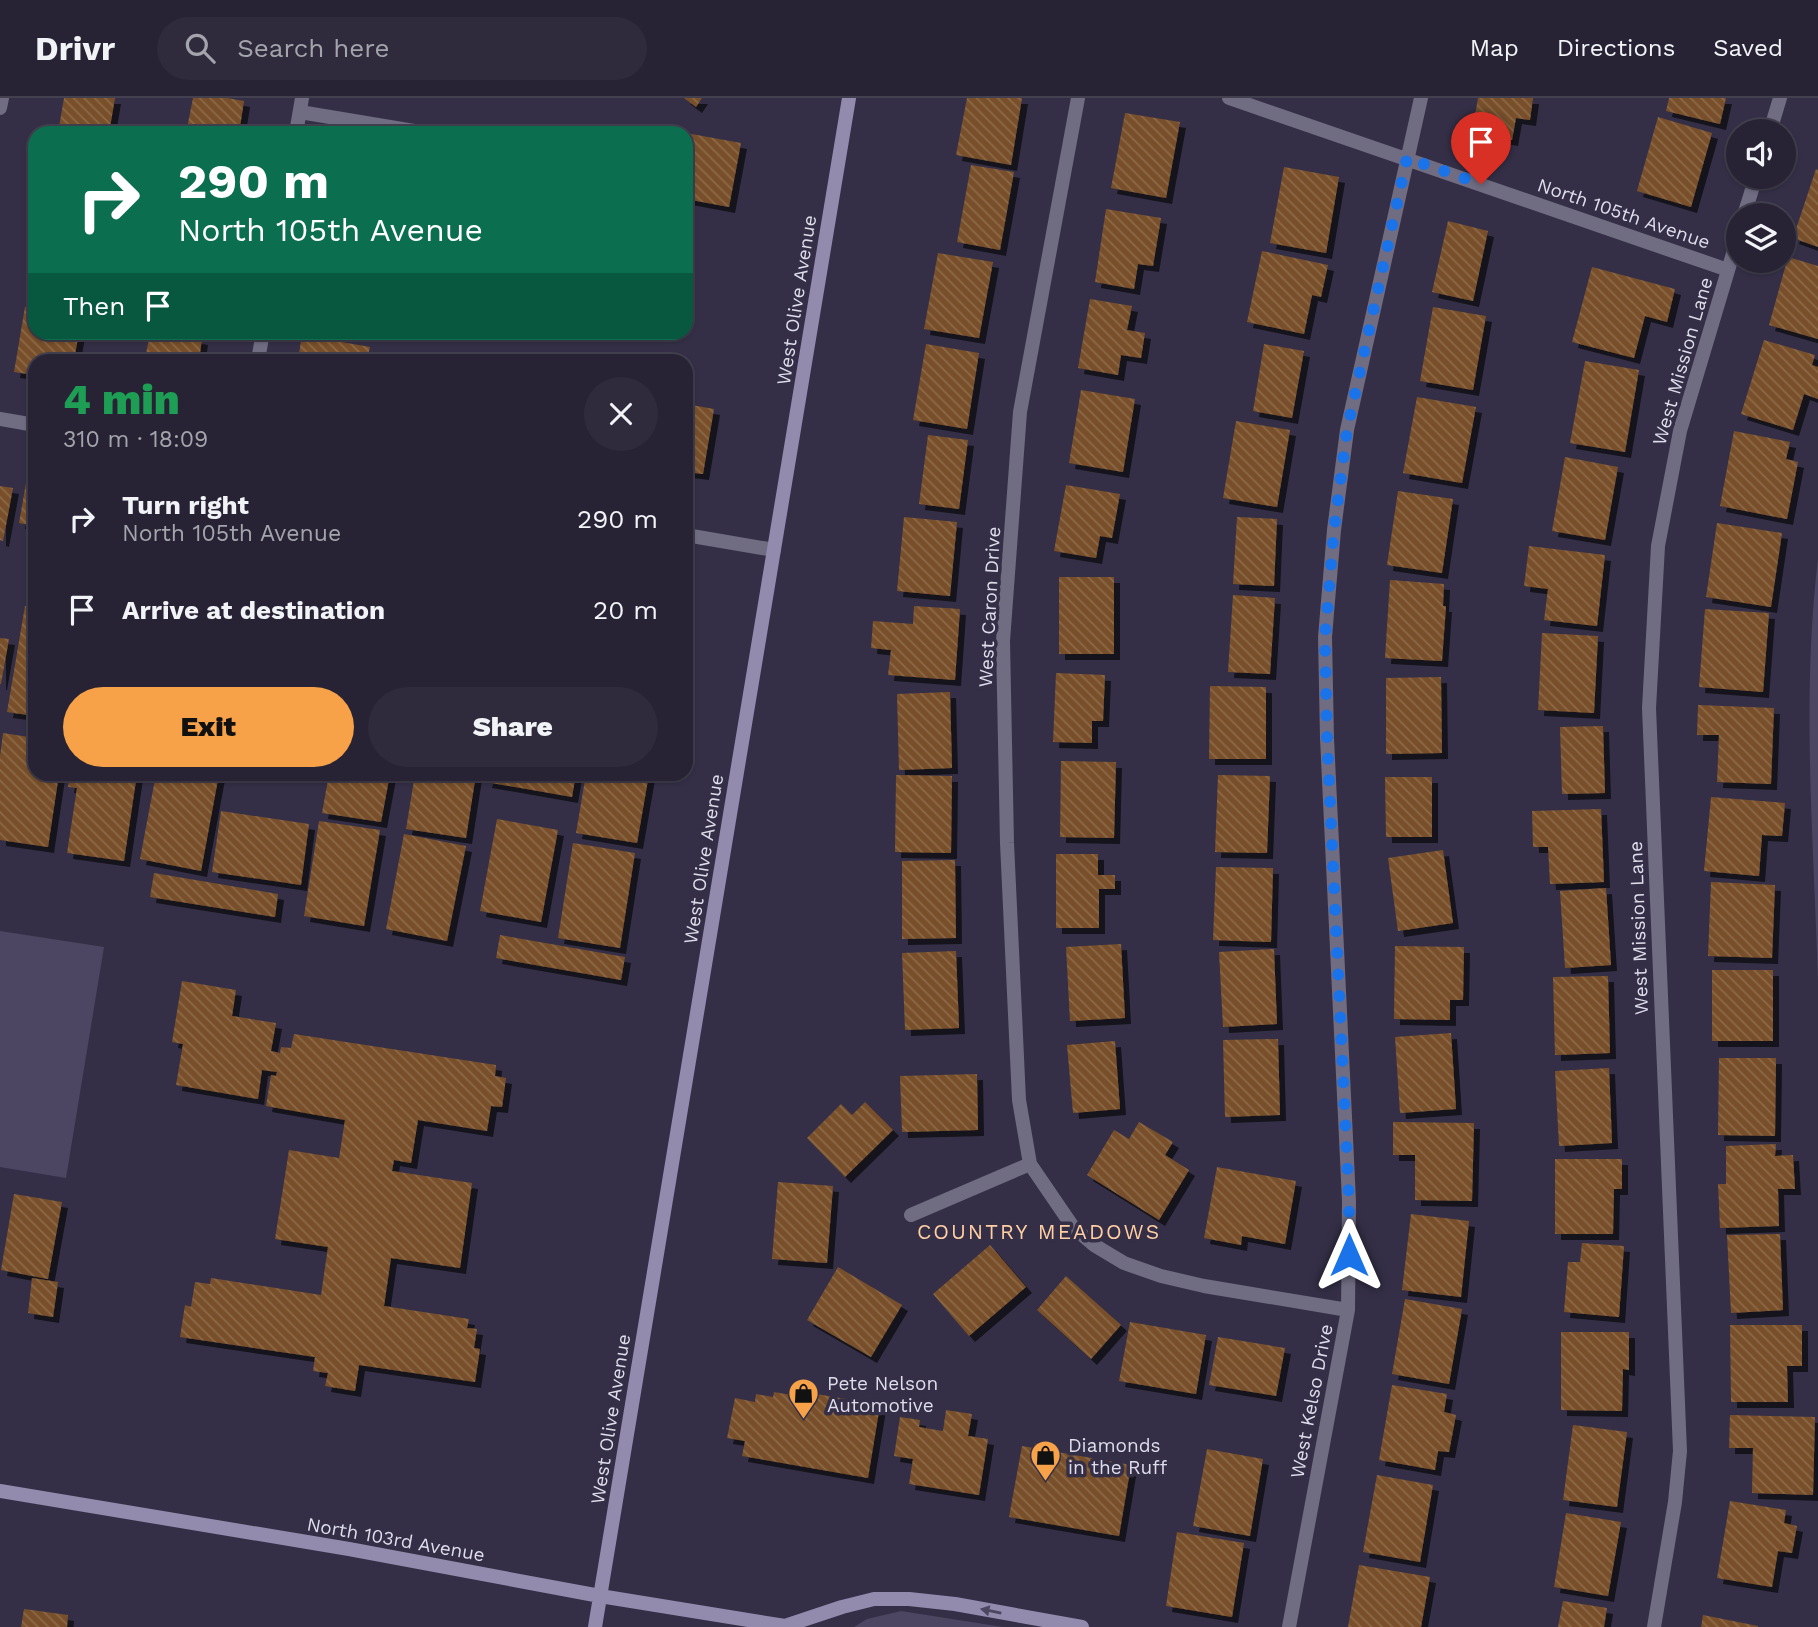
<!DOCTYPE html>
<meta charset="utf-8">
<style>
body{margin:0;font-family:"Work Sans",sans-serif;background:#2f2b3c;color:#f1f3f6;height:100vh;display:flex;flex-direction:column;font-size:26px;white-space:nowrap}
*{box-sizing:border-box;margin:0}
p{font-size:23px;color:#a4a4ac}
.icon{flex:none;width:38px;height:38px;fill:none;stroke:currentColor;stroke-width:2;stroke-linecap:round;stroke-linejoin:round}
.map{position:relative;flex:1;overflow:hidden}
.sheet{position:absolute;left:28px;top:256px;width:665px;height:427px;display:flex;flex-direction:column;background:#272334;border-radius:21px;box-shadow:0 2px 5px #0004,0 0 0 2px #43404f}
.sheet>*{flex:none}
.guide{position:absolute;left:28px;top:28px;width:665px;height:214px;border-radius:21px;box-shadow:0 2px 5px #0004,0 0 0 2px #43404f;background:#0b6e4f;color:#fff;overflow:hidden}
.tools{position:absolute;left:1726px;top:21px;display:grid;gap:14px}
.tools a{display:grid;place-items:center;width:70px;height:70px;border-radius:50%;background:#272334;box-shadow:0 2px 5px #0004,0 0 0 2px #43404f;font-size:35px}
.pin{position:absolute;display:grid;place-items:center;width:60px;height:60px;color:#fff;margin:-72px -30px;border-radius:50% 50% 50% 0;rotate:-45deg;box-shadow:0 0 7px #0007}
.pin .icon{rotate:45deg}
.me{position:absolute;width:77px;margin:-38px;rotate:0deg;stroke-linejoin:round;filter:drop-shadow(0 0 5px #0008)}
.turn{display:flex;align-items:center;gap:24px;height:147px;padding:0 35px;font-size:32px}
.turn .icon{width:91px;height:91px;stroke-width:2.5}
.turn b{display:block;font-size:49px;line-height:60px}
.then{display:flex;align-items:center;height:66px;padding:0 35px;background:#0003;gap:14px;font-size:26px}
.round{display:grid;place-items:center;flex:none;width:74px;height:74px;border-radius:37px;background:#2f2b3c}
.head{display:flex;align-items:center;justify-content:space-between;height:119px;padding:0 35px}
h1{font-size:42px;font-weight:800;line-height:52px;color:#1e9e55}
.action{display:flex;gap:14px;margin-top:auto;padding:14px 35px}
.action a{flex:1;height:80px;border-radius:42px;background:#f7a248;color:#111;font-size:28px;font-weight:800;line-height:80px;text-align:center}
.action a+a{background:#2f2b3c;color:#f1f3f6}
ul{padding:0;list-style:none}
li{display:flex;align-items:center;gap:21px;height:91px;padding:0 35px}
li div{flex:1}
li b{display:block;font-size:26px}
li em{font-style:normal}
header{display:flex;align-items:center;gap:42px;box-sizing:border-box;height:98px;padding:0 35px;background:#272334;border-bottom:2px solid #43404f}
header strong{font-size:33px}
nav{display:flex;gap:38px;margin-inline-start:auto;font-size:24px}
.search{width:490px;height:63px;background:#2f2b3c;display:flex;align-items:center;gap:18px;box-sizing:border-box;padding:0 24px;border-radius:38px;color:#a4a4ac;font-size:26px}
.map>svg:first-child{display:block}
</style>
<header>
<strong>Drivr</strong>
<div class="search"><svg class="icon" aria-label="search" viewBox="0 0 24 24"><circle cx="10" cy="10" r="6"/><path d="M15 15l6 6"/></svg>Search here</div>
<nav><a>Map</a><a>Directions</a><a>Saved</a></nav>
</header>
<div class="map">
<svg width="1818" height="1529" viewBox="0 0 1818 1529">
<defs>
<pattern id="building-back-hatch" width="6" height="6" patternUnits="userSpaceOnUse" patternTransform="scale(1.75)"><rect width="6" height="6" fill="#785029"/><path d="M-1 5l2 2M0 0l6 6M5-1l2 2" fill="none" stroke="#8b6948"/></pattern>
<filter id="shadow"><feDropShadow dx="6" dy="6" stdDeviation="0" flood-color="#0009"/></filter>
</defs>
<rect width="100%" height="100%" fill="#342f46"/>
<path fill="#4c4663" d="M1818,461V884C1814,744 1801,601 1818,461Z
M0,833L104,849L66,1080L0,1069Z
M901,1513L1003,1529H854L867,1521Z"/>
<path fill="url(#building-back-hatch)" filter="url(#shadow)" d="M64,0H115L109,35H58Z
M193,0H227L244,3L239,35H186Z
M684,0H702L696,9Z
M967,0H1022L1011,67L956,57Z
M1478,0H1533L1530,22L1516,20L1512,42L1472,35Z
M1669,0H1726L1720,26L1666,13Z
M1125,15L1180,24L1166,100L1111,90Z
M1658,19L1712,35L1691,109L1637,93Z
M686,35L741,45L729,109L686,101Z
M971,67L1014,74L1000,152L957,144Z
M1284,69L1339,79L1326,155L1270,145Z
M1816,71L1818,72V149L1793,140Z
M1106,111L1161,120L1153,168L1138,166L1134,191L1095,184Z
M1448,123L1488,133L1473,203L1432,194Z
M1262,153L1328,167L1321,199L1312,197L1304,236L1247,224Z
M938,155L993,164L979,240L924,231Z
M1788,159L1818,168V241L1769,227Z
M1592,169L1675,191L1667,224L1645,218L1634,260L1572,244Z
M1090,201L1132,208L1127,232L1145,235L1141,260L1121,257L1118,277L1078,270Z
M25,209L35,211V234H79L74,262H35V277L14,274Z
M1433,209L1486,218L1473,292L1420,283Z
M150,234H164L202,241L199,262H145Z
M302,237L370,249L367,262H298Z
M1764,242L1815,257L1812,267L1818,269V301L1804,296L1793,332L1741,316Z
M926,246L979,255L967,331L913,322Z
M1264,246L1304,253L1292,320L1253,313Z
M385,257L408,261V262H384Z
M1585,263L1639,272L1625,354L1570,345Z
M1081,292L1135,301L1123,374L1069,365Z
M1417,299L1476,309L1462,385L1403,375Z
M686,306L714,311L703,376L686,374Z
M1236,323L1290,332L1277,409L1223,400Z
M1734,333L1790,344L1786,361L1798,364L1787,421L1720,408Z
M928,337L968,342L959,411L919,406Z
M1565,359L1618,369L1605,442L1552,433Z
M26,385L35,386V428L19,425Z
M1066,387L1120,396L1112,440L1100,438L1096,460L1054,453Z
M0,388L13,390L3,443L0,442Z
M1398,393L1453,401L1442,475L1387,467Z
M904,419L957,424L950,498L897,493Z
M1237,419L1277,421L1274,488L1233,486Z
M1717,425L1782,435L1771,509L1706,499Z
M1529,448L1605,457L1597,528L1544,522L1548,491L1524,488Z
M1059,479H1114V556H1059Z
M1390,482L1444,486L1443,508H1446L1442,563L1385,560Z
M1233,497L1275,500L1270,576L1228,574Z
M25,508L35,509V618L7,614Z
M914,508L960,511L955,582L888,577L891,552L871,550L873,523L913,526Z
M1705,511L1769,515L1763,594L1699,589Z
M1542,535L1598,538L1594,615L1538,612Z
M0,540L9,541L1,586H0Z
M1056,575L1105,577L1103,623H1092V645L1053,644Z
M1441,579L1442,655L1386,656V580Z
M1210,588L1266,589V661H1209Z
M950,594L952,670L899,672L897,596Z
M1698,607L1774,610L1771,686L1717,684L1719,637H1697Z
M1603,628L1605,695L1562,696L1560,629Z
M3,635L35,640V676H59L48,749L0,742V658Z
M1061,663L1116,664L1114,740L1060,739Z
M70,676H137L124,763L67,755L77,690L68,689Z
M156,676H219L201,773L140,761Z
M329,676H390L381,724L322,715Z
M415,676H476L466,740L406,731Z
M488,676H576L572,699L486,684Z
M586,676H649L637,745L576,735Z
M896,677L952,678L951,755L895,754Z
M1218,677L1270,678L1267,755L1215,754Z
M1385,679H1432V739H1386Z
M1711,699L1785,705L1782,738L1762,737L1759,778L1704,773Z
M1601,711L1604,784L1550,786L1548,749H1533L1532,713Z
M221,713L309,726L301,787L212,774Z
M497,721L558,732L541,824L480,813Z
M319,723L380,732L364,828L304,818Z
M404,736L466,748L447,843L386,831Z
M573,745L635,755L620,850L558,840Z
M1443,752L1453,825L1398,833L1388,760Z
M1056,756H1098V777H1115V791H1099V830H1056Z
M955,762L956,840L902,841V763Z
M1216,769L1273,770L1271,844L1213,842Z
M154,775L278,796L275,819L150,799Z
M1711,784L1775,787L1772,860L1708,858Z
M1606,790L1611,867L1565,870L1560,793Z
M500,837L625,859L621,882L496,860Z
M1121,846L1125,920L1070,923L1066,849Z
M1395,848L1464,849L1463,902H1450V922L1394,921Z
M1274,851L1277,926L1223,929L1219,854Z
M956,853L959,930L905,932L902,855Z
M1712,872H1773V943H1712Z
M1608,878L1610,955L1555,957L1553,879Z
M182,883L236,892L232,918L276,925L271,953L280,955L281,949L291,950L294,936L496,967L495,978L506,980L502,1009L491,1008L487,1033L418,1022L411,1065L394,1062L392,1073L472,1085L460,1170L391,1160L384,1208L469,1221L467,1230L477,1231L474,1250L480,1251L475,1284L359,1267L355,1293L325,1288L328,1275L313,1273L315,1259L180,1239L185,1207L191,1209L195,1184L210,1186L211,1180L321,1197L328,1149L275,1141L289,1052L339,1060L345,1022L266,1008L271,977L276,978L277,974L262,972L258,1001L176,987L183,946L172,944Z
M1451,935L1456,1011L1400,1015L1395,939Z
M1278,941L1280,1017L1225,1019L1223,942Z
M1115,943L1120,1011L1073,1015L1067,947Z
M1719,960H1776L1775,1038L1718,1037Z
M1609,970L1612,1045L1559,1048L1555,973Z
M977,976L978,1032L902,1034L900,978Z
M865,1004L893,1032L845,1079L807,1040L841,1006L852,1017Z
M1139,1024L1173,1044L1165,1057L1189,1072L1159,1122L1087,1077L1114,1032L1129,1041Z
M1393,1024L1474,1025L1472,1103L1415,1102V1057H1393Z
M1776,1046L1775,1058L1793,1057L1795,1091H1778L1779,1128L1720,1130L1718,1086H1726V1048Z
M1555,1061H1622V1091H1614L1613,1136H1555Z
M1217,1069L1296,1083L1285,1146L1242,1138L1241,1147L1204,1140Z
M778,1084L833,1088L827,1165L772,1161Z
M14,1096L62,1104L48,1181L1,1172Z
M1411,1116L1469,1123L1461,1199L1402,1192Z
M1780,1136L1783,1212L1731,1215L1727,1137Z
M1582,1145L1624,1148L1619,1219L1564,1214L1568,1164H1580Z
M990,1147L1026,1189L969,1238L933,1196Z
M838,1169L902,1207L871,1259L807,1222Z
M1066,1178L1121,1227L1091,1261L1037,1212Z
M32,1180L58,1184L53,1219L28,1215Z
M1405,1201L1462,1211L1449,1286L1392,1276Z
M1130,1224L1206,1237L1196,1296L1119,1283Z
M1730,1227H1802V1268H1787L1788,1304H1731Z
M1561,1234H1629V1272L1623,1271L1622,1313L1561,1312Z
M1218,1239L1285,1250L1276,1298L1209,1287Z
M1392,1287L1447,1296L1444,1314L1456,1317L1449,1354L1438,1353L1435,1372L1379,1362Z
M774,1294L803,1299L802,1305L809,1306L811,1295L880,1307L868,1380L742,1358L745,1343L727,1340L735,1300L755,1304L756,1296L773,1299Z
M946,1312L972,1316L968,1338L988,1341L979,1397L909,1386L913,1361L894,1358L900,1319L920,1322L919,1329L943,1333Z
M1730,1317L1815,1319L1813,1397L1752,1395L1753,1350H1729Z
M1573,1327L1627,1334L1617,1409L1563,1402Z
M1035,1345L1053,1348L1052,1353L1131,1367L1119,1438L1009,1419L1022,1348L1034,1350Z
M1207,1351L1263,1361L1250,1438L1193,1428Z
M1377,1377L1433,1387L1420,1464L1363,1454Z
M1730,1403L1786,1412L1784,1425L1797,1428L1792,1455L1778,1453L1772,1489L1717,1480Z
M1566,1415L1621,1424L1608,1498L1554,1489Z
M1177,1434L1244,1445L1232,1519L1166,1508Z
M1359,1467L1430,1479L1421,1529H1348Z
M1563,1503L1607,1510L1604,1529H1558Z
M24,1511L68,1517L67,1529H21Z
M1703,1517L1758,1528V1529H1701Z"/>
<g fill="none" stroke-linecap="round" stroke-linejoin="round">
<path stroke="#706c82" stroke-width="14" d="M1078,0L1020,314L1003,543L1007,745L1019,1002L1030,1066L1073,1129L1094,1147L1124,1165L1161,1178L1204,1188L1348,1212
M1229,0L1728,172
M0,10L2,0
M300,14L426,35
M1770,33L1780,0
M296,35L302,0
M1744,117L1756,79
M258,262L263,234
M0,321L35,327
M686,437L774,452
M911,1117L1030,1066
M1289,1529L1348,1212L1349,1103L1327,640L1325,539L1334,432L1347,332L1421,0
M1654,1529L1675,1404L1680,1353L1649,610L1658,448L1680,333L1738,139"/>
<path stroke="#928bae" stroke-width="14" d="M0,1393L349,1451L600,1498L785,1528L842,1509L874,1501H909L955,1506L1082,1529
M595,1529L849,0"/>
</g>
<defs><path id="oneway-solid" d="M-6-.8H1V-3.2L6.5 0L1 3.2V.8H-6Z" transform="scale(1.75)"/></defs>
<use fill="#4c4660" href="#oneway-solid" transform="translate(991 1513) rotate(-169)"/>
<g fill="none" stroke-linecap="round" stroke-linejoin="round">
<path stroke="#1a73e8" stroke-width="12" stroke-dasharray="0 21.6" d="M1349,1157V1103L1327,640L1325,539L1334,432L1347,332L1407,60L1481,86"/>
</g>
<defs>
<symbol id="shop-pin" viewBox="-11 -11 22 30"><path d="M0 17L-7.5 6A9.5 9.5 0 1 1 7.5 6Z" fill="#f7a248" stroke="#342f46"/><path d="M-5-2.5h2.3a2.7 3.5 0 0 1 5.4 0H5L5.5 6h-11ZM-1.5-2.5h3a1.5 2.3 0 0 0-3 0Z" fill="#111"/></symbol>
</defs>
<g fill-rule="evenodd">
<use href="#shop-pin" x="786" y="1278" width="35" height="47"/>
<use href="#shop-pin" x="1028" y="1340" width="35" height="47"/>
</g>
<g text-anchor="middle" stroke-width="7" stroke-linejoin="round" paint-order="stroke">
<g font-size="19" fill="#dfddec" stroke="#342f46">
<text transform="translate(1624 115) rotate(19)" y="7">North 105th Avenue</text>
<text transform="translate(796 202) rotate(-81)" y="7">West Olive Avenue</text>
<text transform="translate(1682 263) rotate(-74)" y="7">West Mission Lane</text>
<text transform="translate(989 509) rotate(-87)" y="7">West Caron Drive</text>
<text transform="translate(703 761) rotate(-81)" y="7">West Olive Avenue</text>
<text transform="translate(1638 830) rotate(-92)" y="7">West Mission Lane</text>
<text transform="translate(1311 1303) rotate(-79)" y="7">West Kelso Drive</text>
<text transform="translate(610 1321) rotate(-81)" y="7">West Olive Avenue</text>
<text transform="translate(396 1441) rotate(10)" y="7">North 103rd Avenue</text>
</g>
<g font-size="19" fill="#dfddec" stroke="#342f46" text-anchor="start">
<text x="827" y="1292">Pete Nelson<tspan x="827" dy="22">Automotive</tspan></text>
<text x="1068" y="1354">Diamonds<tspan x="1068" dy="22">in the Ruff</tspan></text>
</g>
<g font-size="21" letter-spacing="2" fill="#ffcea2" stroke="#342f46">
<text x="1039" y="1141">COUNTRY MEADOWS</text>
</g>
</g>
</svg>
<div class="tools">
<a><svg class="icon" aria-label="sound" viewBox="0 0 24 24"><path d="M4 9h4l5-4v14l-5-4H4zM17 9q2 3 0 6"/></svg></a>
<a><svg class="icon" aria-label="layers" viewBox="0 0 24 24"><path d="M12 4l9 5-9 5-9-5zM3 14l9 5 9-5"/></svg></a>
</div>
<div class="pin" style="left:1481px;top:86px;background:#d93025"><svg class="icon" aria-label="arrive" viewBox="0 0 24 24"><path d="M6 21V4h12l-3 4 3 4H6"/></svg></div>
<svg class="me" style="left:1349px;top:1157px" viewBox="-20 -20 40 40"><path d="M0-17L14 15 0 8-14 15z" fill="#1a73e8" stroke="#fff" stroke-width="4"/></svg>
<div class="guide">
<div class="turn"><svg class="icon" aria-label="right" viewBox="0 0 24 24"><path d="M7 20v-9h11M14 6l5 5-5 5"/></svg><div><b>290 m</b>North 105th Avenue</div></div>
<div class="then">Then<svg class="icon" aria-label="arrive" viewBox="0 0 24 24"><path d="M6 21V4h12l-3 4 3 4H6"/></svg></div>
</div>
<section class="sheet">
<div class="head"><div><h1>4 min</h1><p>310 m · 18:09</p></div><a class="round"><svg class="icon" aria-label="close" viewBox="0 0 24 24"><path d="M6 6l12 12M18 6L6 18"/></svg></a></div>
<ul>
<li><svg class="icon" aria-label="right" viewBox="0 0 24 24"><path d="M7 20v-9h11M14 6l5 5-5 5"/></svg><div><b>Turn right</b><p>North 105th Avenue</p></div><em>290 m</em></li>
<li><svg class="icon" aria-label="arrive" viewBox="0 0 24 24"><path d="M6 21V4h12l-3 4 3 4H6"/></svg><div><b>Arrive at destination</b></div><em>20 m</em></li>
</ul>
<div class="action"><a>Exit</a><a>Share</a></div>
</section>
</div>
